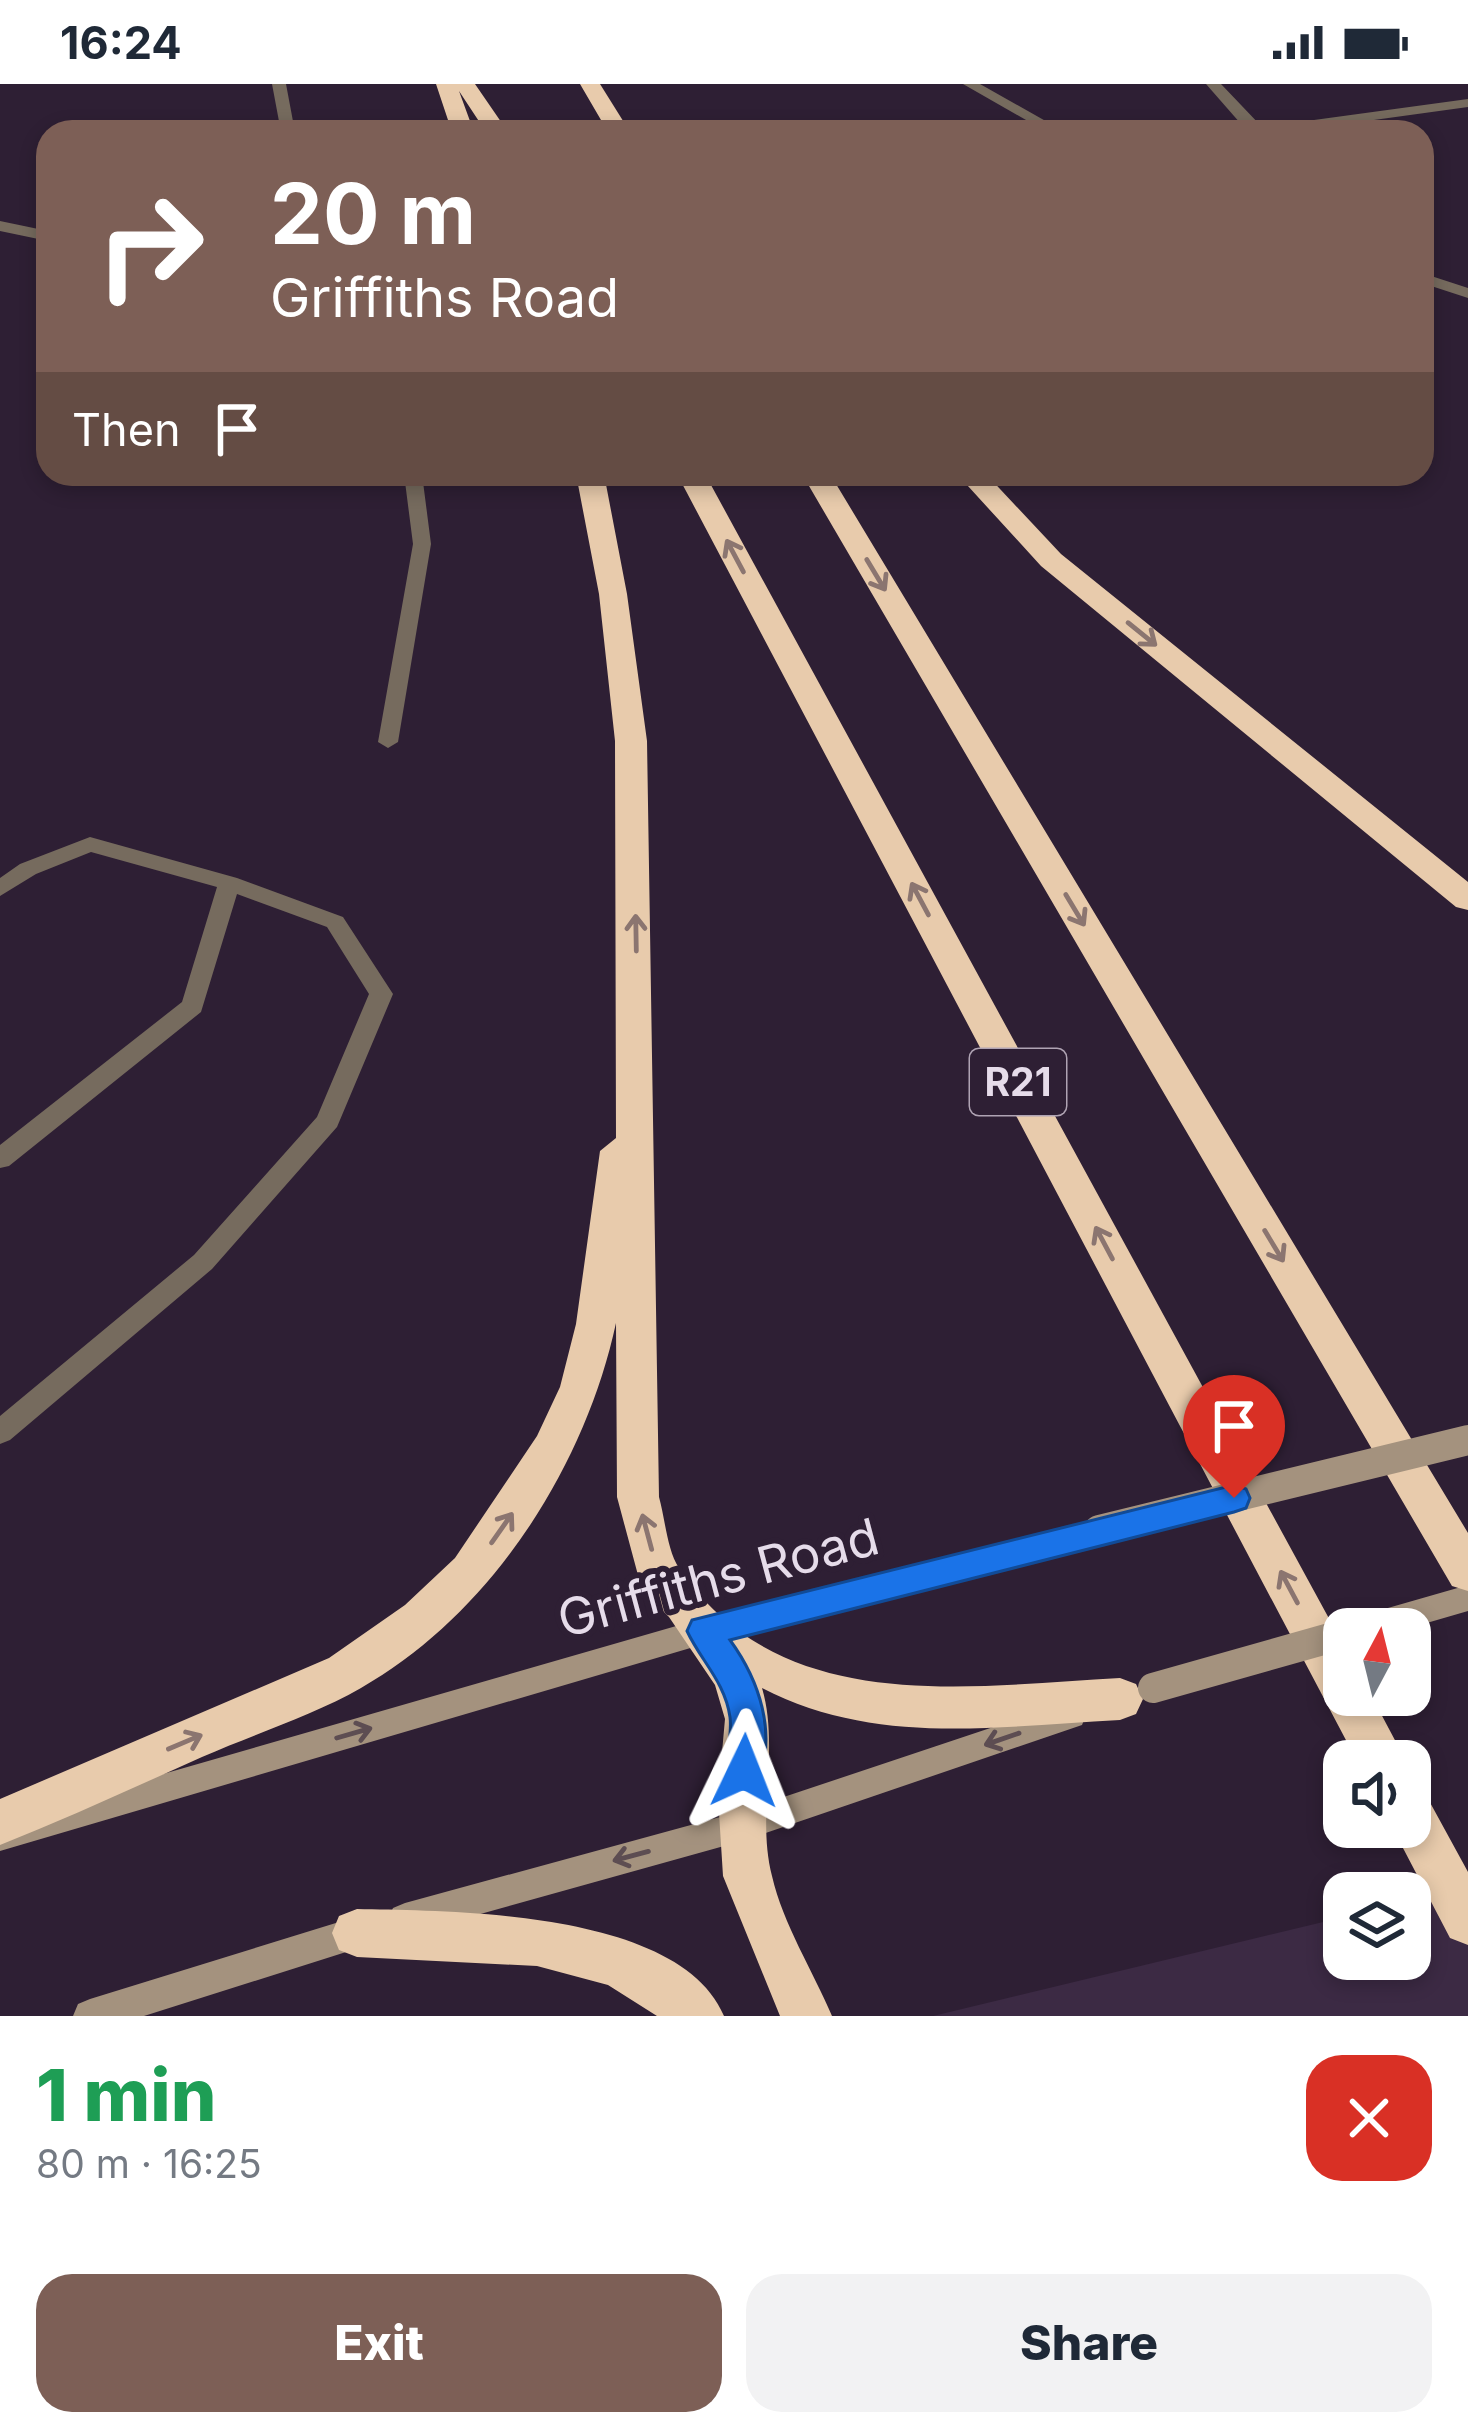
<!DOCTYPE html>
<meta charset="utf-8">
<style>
body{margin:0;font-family:Inter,sans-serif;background:#f2f2f3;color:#1f2937;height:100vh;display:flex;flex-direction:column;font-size:45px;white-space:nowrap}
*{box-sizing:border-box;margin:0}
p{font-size:39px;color:#747a83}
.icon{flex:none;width:66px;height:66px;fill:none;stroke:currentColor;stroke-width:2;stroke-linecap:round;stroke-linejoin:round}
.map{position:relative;height:1932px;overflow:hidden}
.drawer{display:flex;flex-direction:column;background:#fff;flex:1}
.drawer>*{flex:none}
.guide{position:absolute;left:36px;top:36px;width:1398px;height:366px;border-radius:36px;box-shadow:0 6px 18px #0003;background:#7d5f56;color:#fff;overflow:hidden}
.needle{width:78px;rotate:7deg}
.fabs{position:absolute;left:1323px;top:1524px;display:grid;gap:24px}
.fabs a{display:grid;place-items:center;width:108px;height:108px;border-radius:24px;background:#fff;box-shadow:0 6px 18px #0003;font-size:60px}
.pin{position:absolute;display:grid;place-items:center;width:102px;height:102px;color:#fff;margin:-123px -51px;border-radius:50% 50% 50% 0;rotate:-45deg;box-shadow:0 0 12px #0007}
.pin .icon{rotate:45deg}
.me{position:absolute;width:132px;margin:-66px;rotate:2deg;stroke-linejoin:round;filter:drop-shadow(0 0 9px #0008)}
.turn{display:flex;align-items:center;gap:42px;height:252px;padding:0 36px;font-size:54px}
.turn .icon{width:156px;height:156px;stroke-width:2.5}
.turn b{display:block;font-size:84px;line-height:102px}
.then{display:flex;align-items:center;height:114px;padding:0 36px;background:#0003;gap:24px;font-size:45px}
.round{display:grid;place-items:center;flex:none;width:126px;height:126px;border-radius:36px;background:#f2f2f3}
.summary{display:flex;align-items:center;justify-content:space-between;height:204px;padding:0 36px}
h1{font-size:72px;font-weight:800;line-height:90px;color:#1e9e55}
.action{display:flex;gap:24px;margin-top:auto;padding:24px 36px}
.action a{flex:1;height:138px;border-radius:36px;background:#7d5f56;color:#fff;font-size:48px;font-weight:800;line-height:138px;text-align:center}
.action a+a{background:#f2f2f3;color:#1f2937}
.status{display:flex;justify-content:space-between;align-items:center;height:84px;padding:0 60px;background:#fff;direction:ltr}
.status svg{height:33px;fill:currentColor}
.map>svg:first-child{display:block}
</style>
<div class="status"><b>16:24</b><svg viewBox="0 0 49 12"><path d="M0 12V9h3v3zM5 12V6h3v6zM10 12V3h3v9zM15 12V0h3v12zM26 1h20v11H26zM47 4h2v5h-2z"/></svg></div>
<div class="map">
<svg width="1468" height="1932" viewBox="0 0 1468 1932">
<rect width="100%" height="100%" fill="#2e1f34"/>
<path fill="#3c2a44" d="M1468,1803V1932H933L1344,1833V1875H1410V1817Z"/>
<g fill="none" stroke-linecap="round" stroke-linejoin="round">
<path fill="#766b5e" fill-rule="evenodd" d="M272,0H286L295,48H281Z
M963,0H980L1065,48H1047Z
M1206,0H1221L1262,43L1468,15V23L1287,48H1248Z
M0,137L48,147V157L0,147Z
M1422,189L1468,204V214L1422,199Z
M404,390H422L431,460L398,658L388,664L378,658L413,460Z
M90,753L237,794L343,833L393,910L337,1043L212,1185L10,1356L0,1360V1332L194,1171L317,1033L369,910L327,843L237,810L201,928L9,1082L0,1084V1061L182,918L217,803L91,768L36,790L0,812V794L20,780Z"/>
<path fill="#a4927e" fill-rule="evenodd" d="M1099,1434L1109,1437L1113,1446L1109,1455L1099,1458L704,1560L0,1767V1737L704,1534Z
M1468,1501V1527L1406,1545H1345L1349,1536L1360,1532Z
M1071,1617L1082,1621L1086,1631L1082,1641L742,1757L405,1851L393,1846L388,1835L393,1824L405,1819L742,1727Z
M365,1830L377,1835L382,1846L377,1857L365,1862L144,1932H73L78,1920L90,1915Z"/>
<path fill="#e8cbac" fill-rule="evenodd" d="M436,0H475L508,48H486L459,7L474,48H452Z
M580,0H600L630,48H608Z
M576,390H604L627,510L647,657L659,1413C665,1434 667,1466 679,1484C780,1634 965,1602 1120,1594L1136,1600L1143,1615L1136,1630L1120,1636C997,1642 876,1663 762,1604C780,1665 756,1730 772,1792C783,1840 813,1887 832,1932H780L723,1792L718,1713L725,1635L715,1601L669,1533L642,1506L617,1413L616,1239C585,1383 491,1530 361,1604C312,1632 254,1650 202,1673C135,1703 68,1734 0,1761V1715L329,1574L405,1521L455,1474L537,1352L560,1303L576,1240L600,1067L616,1054L615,657L599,510Z
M677,390H705L1344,1562V1611H1371L1406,1677H1357Z
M802,390H830L1468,1449V1507L1452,1502Z
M957,390H986L1061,470L1468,798V826L1456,823L1041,482Z
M1410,1706L1427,1713L1468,1788V1861L1450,1854L1392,1743H1410Z
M357,1825C452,1827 680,1826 724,1932H657L608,1901L537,1882L357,1873L339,1866L332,1849L339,1832Z"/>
<path stroke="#a4927e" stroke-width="30" d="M1099,1446L1468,1356
M1153,1604L1344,1550"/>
</g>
<defs><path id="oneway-shaft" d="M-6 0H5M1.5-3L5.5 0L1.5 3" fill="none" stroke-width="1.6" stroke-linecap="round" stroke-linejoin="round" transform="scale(3)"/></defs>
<g stroke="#8b7570">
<use href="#oneway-shaft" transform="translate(735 472) rotate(-118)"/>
<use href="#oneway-shaft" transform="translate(876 491) rotate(59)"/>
<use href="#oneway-shaft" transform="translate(1142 550) rotate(39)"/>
<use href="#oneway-shaft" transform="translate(920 815) rotate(-118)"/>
<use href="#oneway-shaft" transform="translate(1075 826) rotate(59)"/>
<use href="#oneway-shaft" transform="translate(636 849) rotate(-91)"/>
<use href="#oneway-shaft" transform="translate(1104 1159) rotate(-118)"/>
<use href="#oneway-shaft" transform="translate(1274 1162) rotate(59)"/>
<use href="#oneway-shaft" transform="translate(502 1444) rotate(-55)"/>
<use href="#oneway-shaft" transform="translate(647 1448) rotate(-105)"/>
<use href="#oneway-shaft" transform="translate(1289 1503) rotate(-118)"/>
<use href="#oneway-shaft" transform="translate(185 1658) rotate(-23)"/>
</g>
<g stroke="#5d4d52">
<use href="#oneway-shaft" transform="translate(354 1649) rotate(-16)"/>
<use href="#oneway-shaft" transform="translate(1002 1655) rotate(161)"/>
<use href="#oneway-shaft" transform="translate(631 1772) rotate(165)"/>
</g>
<path fill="#1a73e8" stroke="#114b97" stroke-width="3" d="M1234,1401L1246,1405L1250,1414L1246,1424L1234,1428L730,1556C759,1596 778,1650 757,1699L744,1704L731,1699C722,1677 733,1655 730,1633C725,1598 701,1577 687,1547L692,1536Z"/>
<g text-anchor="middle" stroke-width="12" stroke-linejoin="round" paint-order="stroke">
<rect fill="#2e1f34" stroke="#afa3b3" stroke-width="3" x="970" y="965" width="96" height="66" rx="9"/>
<g font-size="39" font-weight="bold" fill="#e6dcea">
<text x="1018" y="1012">R21</text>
</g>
<g font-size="51" fill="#e6dcea" stroke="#2e1f34">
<text transform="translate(718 1494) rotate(-15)" y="18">Griffiths Road</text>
</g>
</g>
</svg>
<div class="fabs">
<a><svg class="needle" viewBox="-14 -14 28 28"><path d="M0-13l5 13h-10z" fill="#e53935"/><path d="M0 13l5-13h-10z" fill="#747a83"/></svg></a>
<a><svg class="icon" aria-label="sound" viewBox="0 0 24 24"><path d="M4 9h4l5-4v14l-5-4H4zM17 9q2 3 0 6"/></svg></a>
<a><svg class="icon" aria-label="layers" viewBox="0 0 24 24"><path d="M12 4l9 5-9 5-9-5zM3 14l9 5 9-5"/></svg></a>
</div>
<div class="pin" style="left:1234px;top:1414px;background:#d93025"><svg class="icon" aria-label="arrive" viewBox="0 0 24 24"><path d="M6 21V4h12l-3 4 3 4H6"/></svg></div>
<svg class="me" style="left:744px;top:1687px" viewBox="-20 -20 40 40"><path d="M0-17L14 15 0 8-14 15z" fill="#1a73e8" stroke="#fff" stroke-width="4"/></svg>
<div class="guide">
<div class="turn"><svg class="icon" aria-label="right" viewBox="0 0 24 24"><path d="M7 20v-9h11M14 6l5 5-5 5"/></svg><div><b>20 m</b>Griffiths Road</div></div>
<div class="then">Then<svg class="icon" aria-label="arrive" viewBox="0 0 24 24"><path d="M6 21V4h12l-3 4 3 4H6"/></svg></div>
</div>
</div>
<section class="drawer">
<div class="summary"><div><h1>1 min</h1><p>80 m · 16:25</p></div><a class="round" style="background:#d93025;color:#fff"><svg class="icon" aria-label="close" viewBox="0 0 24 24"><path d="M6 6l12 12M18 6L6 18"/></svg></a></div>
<div class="action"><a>Exit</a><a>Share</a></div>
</section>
